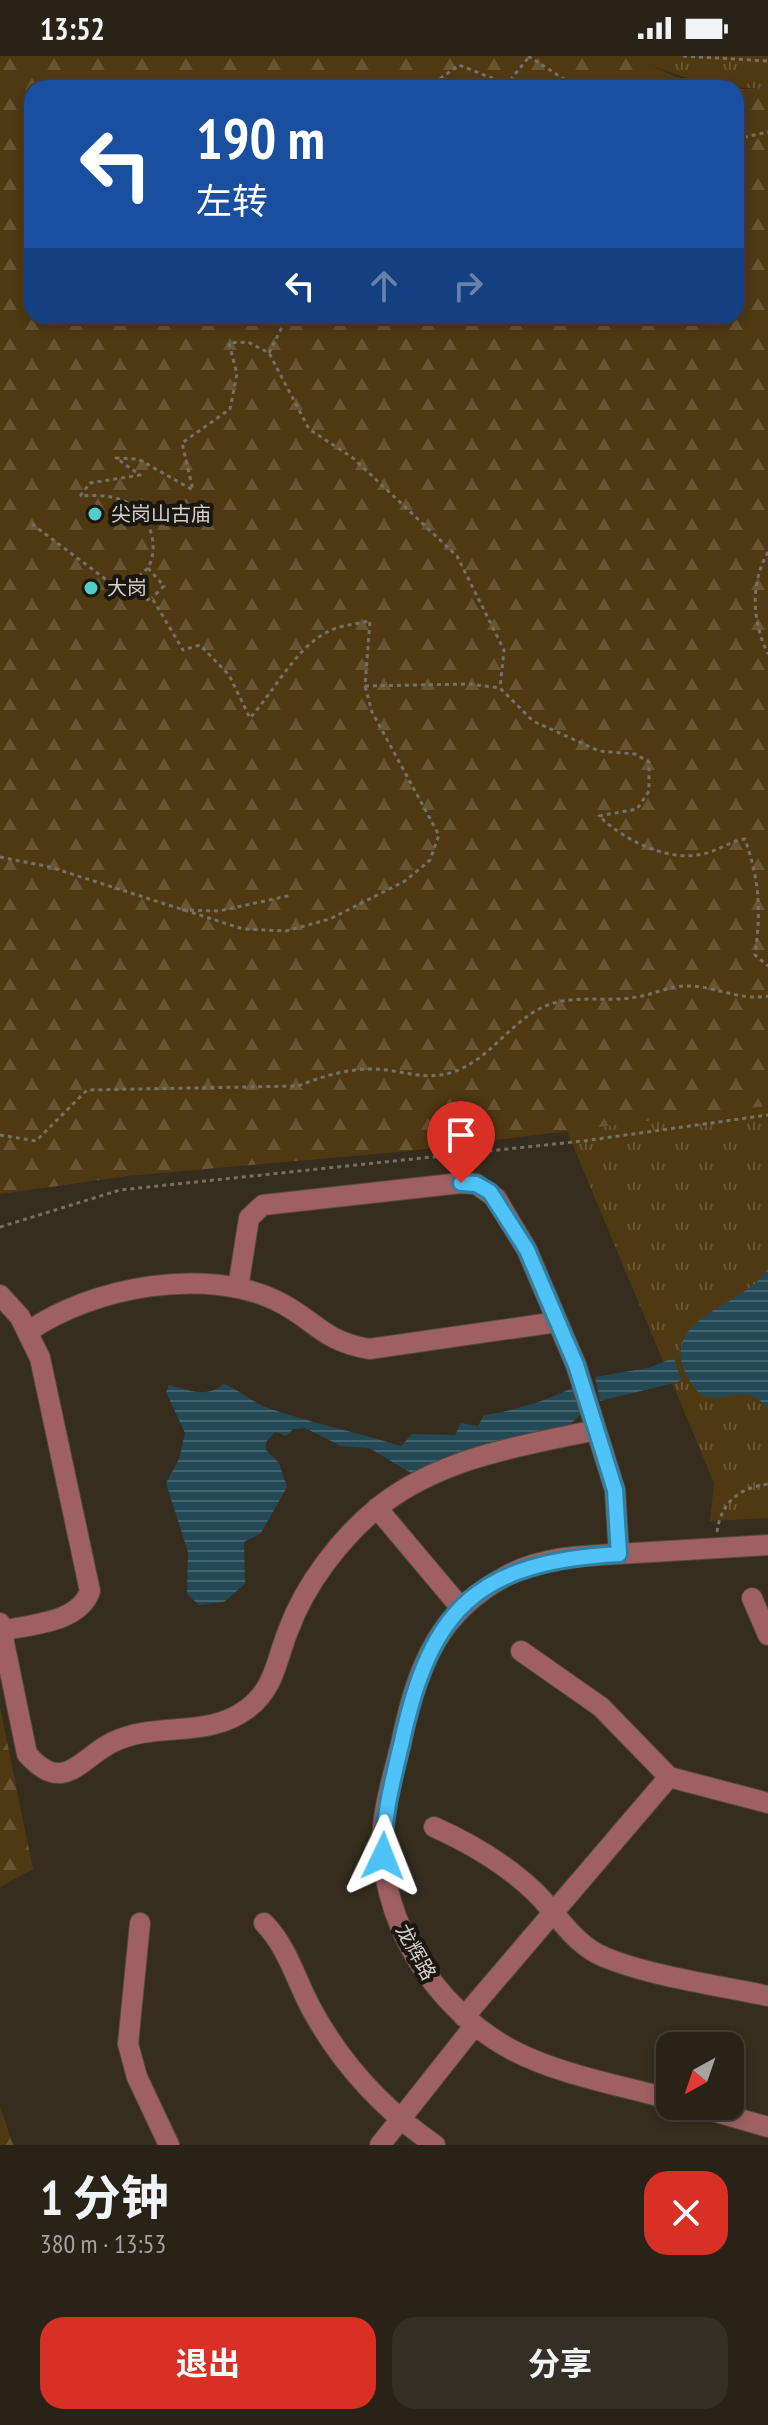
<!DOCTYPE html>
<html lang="zh">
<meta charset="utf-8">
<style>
body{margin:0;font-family:"PT Sans Narrow","Noto Sans SC",sans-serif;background:#342f24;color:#f1f3f6;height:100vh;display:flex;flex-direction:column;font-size:30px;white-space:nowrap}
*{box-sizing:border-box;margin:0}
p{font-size:26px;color:#a5a4a1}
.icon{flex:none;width:44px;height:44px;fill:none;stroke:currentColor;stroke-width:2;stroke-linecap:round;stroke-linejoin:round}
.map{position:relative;height:2089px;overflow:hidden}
.sheet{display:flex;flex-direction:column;background:#282217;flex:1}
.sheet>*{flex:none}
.top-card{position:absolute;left:24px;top:24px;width:720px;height:244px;border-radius:24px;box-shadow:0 4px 12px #0003,0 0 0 2px #443f36;background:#1a4fa0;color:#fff;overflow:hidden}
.needle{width:52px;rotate:220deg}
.controls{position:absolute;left:656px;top:1976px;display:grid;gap:16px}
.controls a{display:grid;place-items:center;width:88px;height:88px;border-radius:16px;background:#282217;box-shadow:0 4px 12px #0003,0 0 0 2px #443f36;font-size:40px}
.pin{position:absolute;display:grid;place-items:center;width:68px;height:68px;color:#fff;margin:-82px -34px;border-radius:50% 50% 50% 0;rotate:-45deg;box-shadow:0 0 8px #0007}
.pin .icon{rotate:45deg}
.me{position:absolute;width:88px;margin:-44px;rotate:2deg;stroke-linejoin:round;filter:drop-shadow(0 0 6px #0008)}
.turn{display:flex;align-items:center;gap:28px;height:168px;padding:0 40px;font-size:36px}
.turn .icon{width:104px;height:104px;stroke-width:2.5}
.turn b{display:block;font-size:56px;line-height:68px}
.lanes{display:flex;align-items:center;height:76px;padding:0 40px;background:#0003;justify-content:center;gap:40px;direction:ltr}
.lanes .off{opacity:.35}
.round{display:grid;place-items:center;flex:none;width:84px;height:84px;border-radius:24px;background:#342f24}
.head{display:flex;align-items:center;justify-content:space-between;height:136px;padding:0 40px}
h1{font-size:48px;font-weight:700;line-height:60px}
.primary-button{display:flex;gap:16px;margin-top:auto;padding:16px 40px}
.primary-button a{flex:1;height:92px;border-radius:24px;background:#d93025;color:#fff;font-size:32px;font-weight:700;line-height:92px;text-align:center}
.primary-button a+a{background:#342f24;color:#f1f3f6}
.status{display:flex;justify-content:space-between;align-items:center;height:56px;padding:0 40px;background:#282217;direction:ltr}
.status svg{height:22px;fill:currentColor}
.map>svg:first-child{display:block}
</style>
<div class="status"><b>13:52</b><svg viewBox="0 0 49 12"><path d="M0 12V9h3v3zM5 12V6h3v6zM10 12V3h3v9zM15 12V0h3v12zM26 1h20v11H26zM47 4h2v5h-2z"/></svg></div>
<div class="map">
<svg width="768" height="2089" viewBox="0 0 768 2089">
<defs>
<pattern id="forest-firs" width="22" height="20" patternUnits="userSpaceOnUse" patternTransform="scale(2)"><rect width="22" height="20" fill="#4f3913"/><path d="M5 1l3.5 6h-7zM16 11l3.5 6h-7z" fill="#685534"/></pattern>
<pattern id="park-tufts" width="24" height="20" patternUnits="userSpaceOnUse" patternTransform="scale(2)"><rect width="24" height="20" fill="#4f3913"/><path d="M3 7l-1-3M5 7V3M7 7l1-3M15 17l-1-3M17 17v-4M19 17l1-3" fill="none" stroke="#685534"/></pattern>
<pattern id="water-rules" width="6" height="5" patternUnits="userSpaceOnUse" patternTransform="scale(2)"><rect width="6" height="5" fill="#234957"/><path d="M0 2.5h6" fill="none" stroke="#42626e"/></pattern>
</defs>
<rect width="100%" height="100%" fill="#362d1f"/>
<path fill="url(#forest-firs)" d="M0,0H632L676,21L721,32H32V260H736V33H768V1050L409,1095L128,1120L0,1138Z
M0,1651L33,1813L0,1831Z
M0,2050L13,2089H0Z"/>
<path fill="url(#park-tufts)" d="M632,0H768V33C718,32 678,23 632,0Z
M768,1050V1462L710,1465L714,1427L567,1075Z"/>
<path fill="url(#water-rules)" d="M768,1212V1353C743,1319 714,1360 693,1330C646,1261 747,1252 768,1212Z
M674,1302L681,1324L678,1326L600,1345L595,1321L648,1312Z
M224,1328C239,1334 252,1346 268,1352C311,1367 356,1376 401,1390L412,1378L455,1379L461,1367L478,1370L484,1359C519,1354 548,1344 578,1329L584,1355L565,1373L411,1417L369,1392L341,1390L305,1372L293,1373L286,1380L275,1376L266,1386V1394L279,1407L287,1431L261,1477L244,1486L245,1528L224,1546L199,1549L187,1538L188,1496L166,1427L179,1403L185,1377L166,1336L169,1329C190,1334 205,1343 224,1328Z"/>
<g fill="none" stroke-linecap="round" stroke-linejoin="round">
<defs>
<path id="minor" d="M238,1232L249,1162L263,1149L461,1127L476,1128L496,1142L527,1194L576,1309L615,1434L619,1498
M0,1239L20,1261L40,1302L90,1535C79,1567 31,1568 2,1575
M29,1275C92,1231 206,1210 277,1245C316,1264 320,1284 369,1293L557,1266
M377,1452L461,1552
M752,1542L768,1579
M0,1567L27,1698C64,1740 80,1702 113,1686C156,1665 207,1683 247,1653C275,1632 276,1605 288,1575C305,1528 342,1480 381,1449C444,1401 520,1390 596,1374
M521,1595L601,1651L669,1721L768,1747
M434,1771C472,1788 506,1808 536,1837C556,1857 571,1883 596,1897C636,1918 722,1930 768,1940
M140,1867L128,1988L137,2021L169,2089
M264,1867C288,1892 295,1922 311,1952C341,2008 383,2053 435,2089
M464,1961L669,1721
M670,2043C619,2029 561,2019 514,1995C434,1953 377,1863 383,1772C385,1742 396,1711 402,1683C418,1609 439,1554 510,1518C549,1498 593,1500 635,1497C679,1494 724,1492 768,1489
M695,2050L768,2071
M380,2089L475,1969"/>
</defs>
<use href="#minor" stroke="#534a3d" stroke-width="22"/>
<path stroke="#776f63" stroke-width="3" stroke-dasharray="4 4" stroke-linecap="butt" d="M528,0L578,32
M683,0L768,5
M427,32L459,9L507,28L529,1
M736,83L768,76
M269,297L282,271L271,260
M80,440L90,427L140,419L116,402L138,403L193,434L182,387L230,353L237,318L229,287L248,286L269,297L309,373L353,402L457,500L504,594L500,632
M32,468L108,525L130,527C136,522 145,516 149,510C160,487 148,455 124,445C110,439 95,439 80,440
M768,496C750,528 752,565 768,598
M148,512L164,530L152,542
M133,524L146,544L152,542L183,594L200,589L229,619L250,662C275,634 295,593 327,576C339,569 357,568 370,565L365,630L469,628L500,632L533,665L599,695L635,698L649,706V735L637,753L599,760C624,784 667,806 703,798C718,795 730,785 745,783C760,827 761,853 755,899L768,910
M0,801L50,811L243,873L286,875L330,863L405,825L430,804L439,779L372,656L365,630
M182,854L219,855L292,839
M0,1079L36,1085L87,1034L298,1030C326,1019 355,1010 387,1014C409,1017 430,1024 453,1016C495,1002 514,956 558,946C584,940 610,946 637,941C655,938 672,929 690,930C717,931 741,945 768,940
M0,1171L120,1134L583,1085L768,1059
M717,1476C721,1446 739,1432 768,1428"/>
<use href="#minor" stroke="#9f6062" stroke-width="20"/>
</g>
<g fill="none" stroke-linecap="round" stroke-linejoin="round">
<defs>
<path id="route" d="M383,1800C383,1760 393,1723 402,1685C431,1550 480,1506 619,1498L615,1434L576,1309L527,1194L490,1136L476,1128L461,1127"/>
</defs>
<use href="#route" stroke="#337fa1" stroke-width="20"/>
<use href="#route" stroke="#4fc3f7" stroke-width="14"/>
</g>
<g fill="#52cdcc" stroke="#1a1610" stroke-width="3">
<circle cx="95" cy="458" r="8"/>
<circle cx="91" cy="532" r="8"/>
</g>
<g text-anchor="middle" stroke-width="8" stroke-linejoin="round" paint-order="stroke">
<g font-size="20" fill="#d6d0c7" stroke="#1a1610" text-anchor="start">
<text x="111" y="465">尖岗山古庙</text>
<text x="107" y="539">大岗</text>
</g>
<g font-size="20" fill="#d6d0c7" stroke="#1a1610">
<text transform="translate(416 1896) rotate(61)" y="7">龙辉路</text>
</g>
</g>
</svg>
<div class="controls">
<a><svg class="needle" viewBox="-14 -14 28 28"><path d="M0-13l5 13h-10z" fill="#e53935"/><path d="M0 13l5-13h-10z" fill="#a5a4a1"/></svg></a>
</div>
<div class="pin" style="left:461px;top:1127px;background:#d93025"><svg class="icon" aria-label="arrive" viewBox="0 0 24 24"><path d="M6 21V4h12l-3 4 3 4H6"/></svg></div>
<svg class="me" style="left:383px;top:1800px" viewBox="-20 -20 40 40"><path d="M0-17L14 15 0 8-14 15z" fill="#4fc3f7" stroke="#fff" stroke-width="4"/></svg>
<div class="top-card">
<div class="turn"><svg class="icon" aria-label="left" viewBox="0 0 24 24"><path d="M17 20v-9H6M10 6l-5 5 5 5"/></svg><div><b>190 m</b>左转</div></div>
<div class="lanes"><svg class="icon" aria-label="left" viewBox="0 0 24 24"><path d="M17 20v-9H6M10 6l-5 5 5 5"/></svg><svg class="icon off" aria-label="ahead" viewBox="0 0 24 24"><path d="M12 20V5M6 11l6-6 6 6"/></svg><svg class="icon off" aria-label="right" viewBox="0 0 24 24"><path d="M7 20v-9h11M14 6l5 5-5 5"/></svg></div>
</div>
</div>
<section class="sheet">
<div class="head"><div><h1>1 分钟</h1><p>380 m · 13:53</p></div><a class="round" style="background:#d93025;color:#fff"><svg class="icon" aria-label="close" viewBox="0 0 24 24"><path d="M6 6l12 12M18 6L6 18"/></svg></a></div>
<div class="primary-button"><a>退出</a><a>分享</a></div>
</section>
